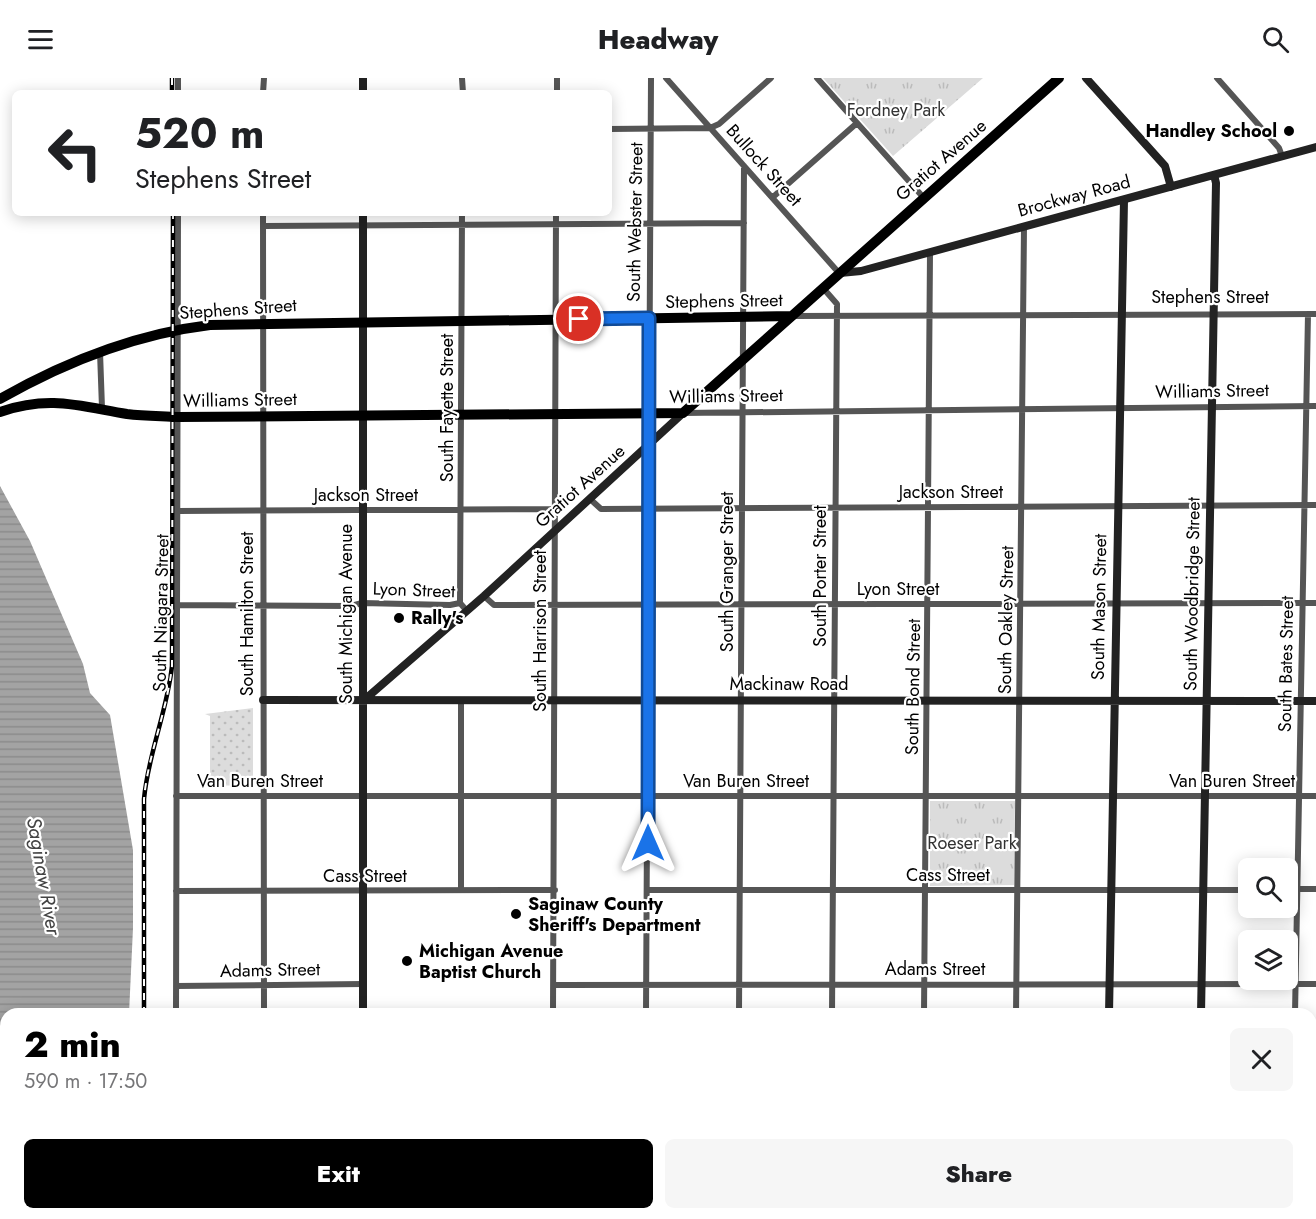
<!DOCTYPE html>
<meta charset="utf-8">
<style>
body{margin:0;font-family:Jost,sans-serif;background:#f6f6f6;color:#202124;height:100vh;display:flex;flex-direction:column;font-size:22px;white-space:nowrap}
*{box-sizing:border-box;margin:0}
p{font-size:20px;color:#757577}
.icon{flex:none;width:33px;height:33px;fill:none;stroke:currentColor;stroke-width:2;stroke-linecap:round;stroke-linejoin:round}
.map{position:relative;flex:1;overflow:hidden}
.sheet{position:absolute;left:0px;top:930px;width:1317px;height:212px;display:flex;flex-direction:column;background:#fff;border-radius:18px 18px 0 0;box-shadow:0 3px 15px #0003}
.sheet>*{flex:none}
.hud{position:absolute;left:12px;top:12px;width:600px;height:126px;border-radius:9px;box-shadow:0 3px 15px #0003;background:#fff;color:#202124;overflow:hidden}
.controls{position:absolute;left:1238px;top:780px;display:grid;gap:12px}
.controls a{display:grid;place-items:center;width:60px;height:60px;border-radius:9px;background:#fff;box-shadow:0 3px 15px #0003;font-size:30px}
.pin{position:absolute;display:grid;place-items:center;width:51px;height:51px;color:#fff;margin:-26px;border:3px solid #fff;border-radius:50%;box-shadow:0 2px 6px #0007}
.me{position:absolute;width:66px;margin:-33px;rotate:0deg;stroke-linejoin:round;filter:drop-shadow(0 0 4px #0008)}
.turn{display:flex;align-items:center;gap:21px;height:126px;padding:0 24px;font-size:27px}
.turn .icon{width:78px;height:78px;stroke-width:2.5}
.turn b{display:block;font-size:42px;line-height:51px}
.round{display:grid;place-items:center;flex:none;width:63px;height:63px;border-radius:9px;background:#f6f6f6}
.overview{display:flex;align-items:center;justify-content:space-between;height:102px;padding:0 24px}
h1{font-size:36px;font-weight:800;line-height:45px;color:#000}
.button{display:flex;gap:12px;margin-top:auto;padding:12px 24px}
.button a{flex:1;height:69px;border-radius:9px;background:#000;color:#fff;font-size:24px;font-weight:800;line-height:69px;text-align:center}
.button a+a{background:#f6f6f6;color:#202124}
header{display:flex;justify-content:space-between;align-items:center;height:78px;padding:0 24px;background:#fff;font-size:27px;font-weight:800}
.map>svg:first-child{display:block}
</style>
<header><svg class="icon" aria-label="menu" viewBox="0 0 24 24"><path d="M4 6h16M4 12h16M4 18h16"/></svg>Headway<svg class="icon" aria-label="search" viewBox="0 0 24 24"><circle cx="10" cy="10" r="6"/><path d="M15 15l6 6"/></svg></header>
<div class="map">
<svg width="1316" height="1141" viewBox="0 0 1316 1141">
<defs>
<pattern id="grass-dots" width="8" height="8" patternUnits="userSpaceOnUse" patternTransform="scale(1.5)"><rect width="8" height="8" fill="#dcdcdc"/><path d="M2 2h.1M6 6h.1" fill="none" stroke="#bbb" stroke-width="1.8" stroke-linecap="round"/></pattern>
<pattern id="park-tufts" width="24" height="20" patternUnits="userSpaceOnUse" patternTransform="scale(1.5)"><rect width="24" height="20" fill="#dcdcdc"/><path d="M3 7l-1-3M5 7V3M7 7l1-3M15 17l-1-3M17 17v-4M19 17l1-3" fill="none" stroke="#bbb"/></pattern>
<pattern id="water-rules" width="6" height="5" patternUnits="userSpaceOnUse" patternTransform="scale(1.5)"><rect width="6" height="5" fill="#a3a3a3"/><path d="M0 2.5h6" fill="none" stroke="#8b8b8b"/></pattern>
</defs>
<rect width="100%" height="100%" fill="#fff"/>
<path fill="url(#grass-dots)" d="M253,630V707L204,708L205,703L210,701V638L205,636Z"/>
<path fill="url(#park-tufts)" d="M823,0H983L893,78Z
M930,723H1015L1014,807L930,808Z"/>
<path fill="#dcdcdc" d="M986,760H1003V796L986,797Z"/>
<path fill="url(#water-rules)" d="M0,408L30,463L83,586L90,615L110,637L133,772V850L129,936H6V1136H104L103,1141H0Z"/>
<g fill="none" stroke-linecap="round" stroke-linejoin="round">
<path stroke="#555" stroke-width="6" d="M178,0V15
M462,0L463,15
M666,0L839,195
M817,0L923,119
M1217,0L1279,70L1282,78
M263,15L264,0
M557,15V0
M609,51L710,50L719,46L771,0
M773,119L857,45
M263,135L264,936
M263,148L744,145
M823,210L837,226L832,936
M793,238L1316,236
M100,274L102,330
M684,335L1316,328
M590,421L601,431L1316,427
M178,433L555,431
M484,518L494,527L1316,525
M460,525L462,135
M178,527L351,528L362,525L450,527L460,525L467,533
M461,622V812
M176,718H1316
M1287,811H1316
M648,812H1248
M176,813L555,812
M555,907L1316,906
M176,908L363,906
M176,936L178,135
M553,936L556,135
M646,936L651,0
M739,936L744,88
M924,936L930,175
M1016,936L1024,149
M1295,936L1308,236
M428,1136L474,1141
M162,1141L163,1136
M251,1141V1136
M637,1141V1136
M731,1141V1136
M824,1141L825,1136
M918,1141L919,1136
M1012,1141L1013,1136
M1286,1141L1287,1136"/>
<path stroke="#222" stroke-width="8" d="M363,0V15
M1086,0L1165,88L1171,109
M840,195L861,193L1316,69
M263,622L1316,623
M363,623L484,518L683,335
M363,936V135
M1109,936L1124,122
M1201,936L1216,105L1214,97
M0,999H6
M1311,1078H1316
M352,1141L353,1136
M1105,1141L1106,1136
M1199,1141L1200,1136"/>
<path stroke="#000" stroke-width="10" d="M0,321C65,284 135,256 210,247L792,238
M0,334C49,317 79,328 127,336C144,338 161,338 178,339L683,335L1059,0"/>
<defs>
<path id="rail" d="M172,0V15
M144,936V721C148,676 167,634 172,588L173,135
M133,1141L134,1136"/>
</defs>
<use href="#rail" stroke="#000" stroke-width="4.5"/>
<use href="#rail" stroke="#fff" stroke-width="2" stroke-dasharray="7" stroke-linecap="butt"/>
</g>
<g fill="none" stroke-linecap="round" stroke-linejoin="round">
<defs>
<path id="route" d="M579,241L649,240L648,765"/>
</defs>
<use href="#route" stroke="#114b97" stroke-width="15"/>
<use href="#route" stroke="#1a73e8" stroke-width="10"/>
</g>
<g fill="#000" stroke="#fff" stroke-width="2">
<circle cx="1289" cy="53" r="6"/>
<circle cx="399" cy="540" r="6"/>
<circle cx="516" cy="836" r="6"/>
<circle cx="407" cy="883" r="6"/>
</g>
<g text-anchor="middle" stroke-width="4.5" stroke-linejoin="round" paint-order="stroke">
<g font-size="18" fill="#333" stroke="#fff">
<text x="896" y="38">Fordney Park</text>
<text x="972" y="771">Roeser Park</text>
</g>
<g font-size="18" font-weight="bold" fill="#000" stroke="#fff" text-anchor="start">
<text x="1277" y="59" text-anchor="end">Handley School</text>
<text x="411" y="546">Rally's</text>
<text x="528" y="832">Saginaw County<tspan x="528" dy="21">Sheriff's Department</tspan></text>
<text x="419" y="879">Michigan Avenue<tspan x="419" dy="21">Baptist Church</tspan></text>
</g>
<g font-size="18" fill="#000" stroke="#fff">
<text transform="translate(941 82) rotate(-41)" y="6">Gratiot Avenue</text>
<text transform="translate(764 87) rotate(48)" y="6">Bullock Street</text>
<text transform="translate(1074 118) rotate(-15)" y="6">Brockway Road</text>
<text transform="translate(635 144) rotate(-89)" y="6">South Webster Street</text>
<text x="1210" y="225">Stephens Street</text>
<text transform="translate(724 223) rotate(-1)" y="6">Stephens Street</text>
<text transform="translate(238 231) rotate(-4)" y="6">Stephens Street</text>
<text transform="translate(1212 313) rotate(-1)" y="6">Williams Street</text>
<text transform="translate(726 318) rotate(-1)" y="6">Williams Street</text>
<text transform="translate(240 322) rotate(-1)" y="6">Williams Street</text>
<text transform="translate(447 330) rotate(-90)" y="6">South Fayette Street</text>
<text transform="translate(580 408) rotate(-42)" y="6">Gratiot Avenue</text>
<text x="951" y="420">Jackson Street</text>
<text x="366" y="423">Jackson Street</text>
<text transform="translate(727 494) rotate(-90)" y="6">South Granger Street</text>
<text transform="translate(820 498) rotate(-90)" y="6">South Porter Street</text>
<text x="898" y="517">Lyon Street</text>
<text transform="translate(414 512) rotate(2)" y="6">Lyon Street</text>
<text transform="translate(1192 516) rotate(-89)" y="6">South Woodbridge Street</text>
<text transform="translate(1099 529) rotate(-89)" y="6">South Mason Street</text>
<text transform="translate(161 535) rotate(-89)" y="6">South Niagara Street</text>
<text transform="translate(247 536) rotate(-90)" y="6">South Hamilton Street</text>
<text transform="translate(346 536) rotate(-90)" y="6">South Michigan Avenue</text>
<text transform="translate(1006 542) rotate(-89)" y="6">South Oakley Street</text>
<text transform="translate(540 553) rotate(-90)" y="6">South Harrison Street</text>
<text transform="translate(1286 586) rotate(-89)" y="6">South Bates Street</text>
<text x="789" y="612">Mackinaw Road</text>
<text transform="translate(913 609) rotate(-89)" y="6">South Bond Street</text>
<text x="260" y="709">Van Buren Street</text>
<text x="746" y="709">Van Buren Street</text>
<text x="1232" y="709">Van Buren Street</text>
<text x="948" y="803">Cass Street</text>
<text x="365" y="804">Cass Street</text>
<text x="935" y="897">Adams Street</text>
<text transform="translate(270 892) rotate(-1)" y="6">Adams Street</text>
</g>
<g font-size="20" font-style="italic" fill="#444" stroke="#fff">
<text transform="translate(44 798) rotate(80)" y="7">Saginaw River</text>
</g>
</g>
</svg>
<div class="controls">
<a><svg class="icon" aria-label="search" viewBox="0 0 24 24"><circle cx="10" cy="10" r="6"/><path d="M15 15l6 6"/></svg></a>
<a><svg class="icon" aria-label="layers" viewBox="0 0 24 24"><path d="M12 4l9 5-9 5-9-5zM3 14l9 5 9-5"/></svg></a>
</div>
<div class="pin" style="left:579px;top:241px;background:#d93025"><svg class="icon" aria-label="arrive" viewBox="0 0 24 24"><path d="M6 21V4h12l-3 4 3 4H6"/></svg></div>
<svg class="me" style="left:648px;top:765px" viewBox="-20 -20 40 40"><path d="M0-17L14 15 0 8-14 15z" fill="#1a73e8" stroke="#fff" stroke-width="4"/></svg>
<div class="hud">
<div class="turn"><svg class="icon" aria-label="left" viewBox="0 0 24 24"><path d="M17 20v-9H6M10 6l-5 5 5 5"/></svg><div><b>520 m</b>Stephens Street</div></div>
</div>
<section class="sheet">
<div class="overview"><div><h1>2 min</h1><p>590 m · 17:50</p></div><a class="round"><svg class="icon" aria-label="close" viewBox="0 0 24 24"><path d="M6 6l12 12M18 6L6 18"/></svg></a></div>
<div class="button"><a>Exit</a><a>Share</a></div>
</section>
</div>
